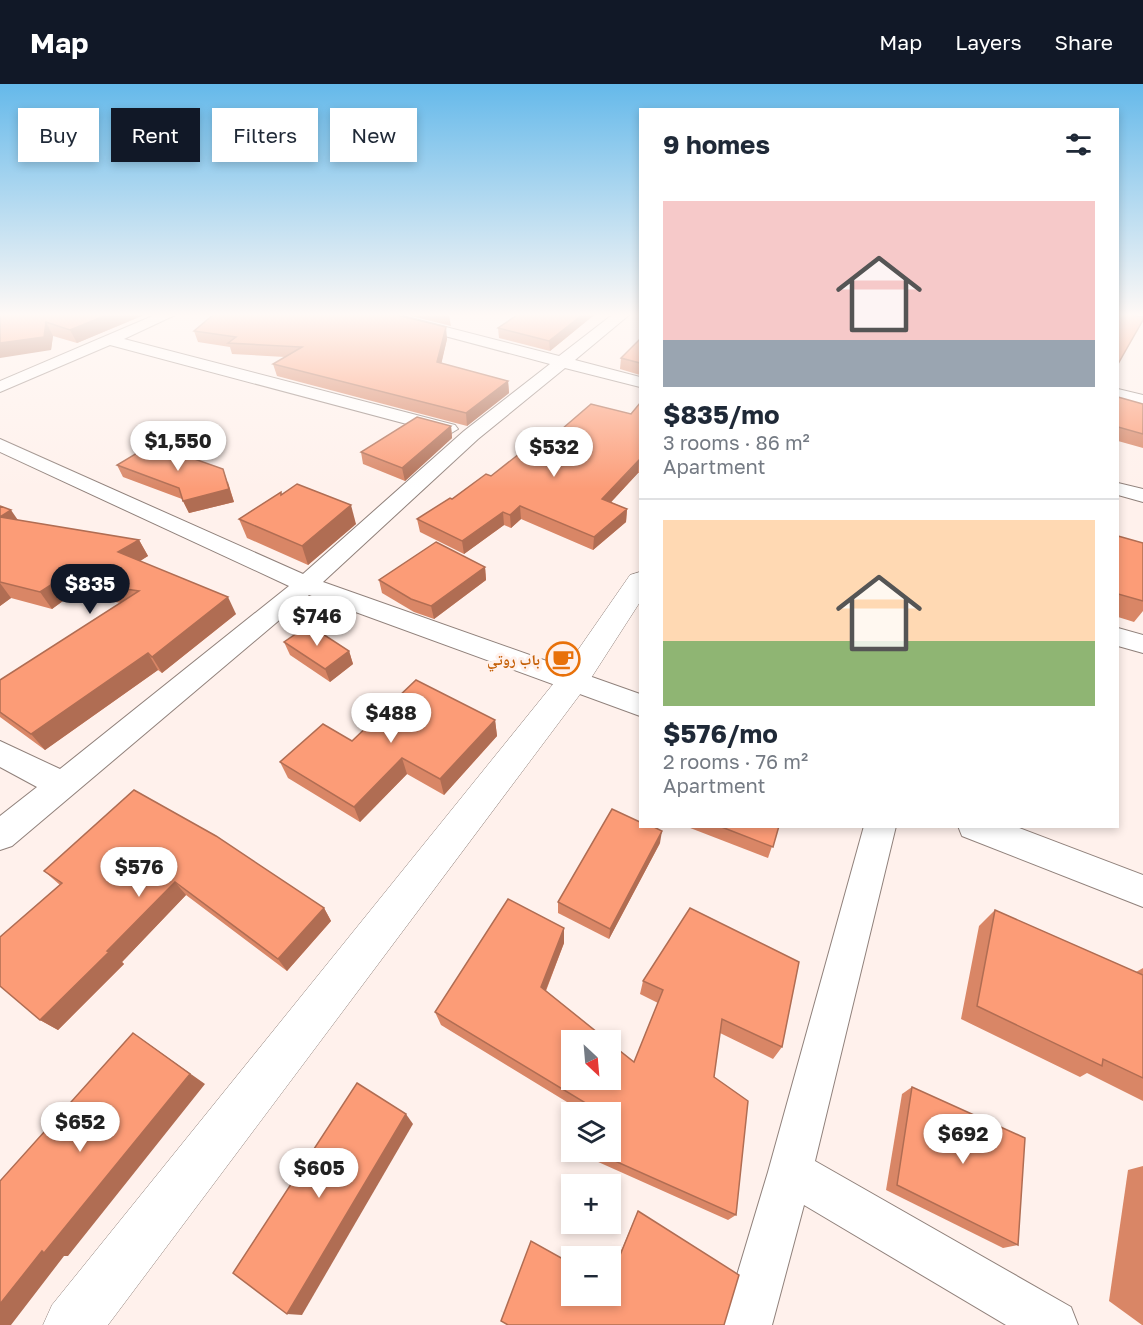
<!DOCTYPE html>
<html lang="en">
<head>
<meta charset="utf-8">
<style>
	:root { --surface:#fff; --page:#f2f2f3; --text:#1f2937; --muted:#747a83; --line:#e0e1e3; --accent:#111827 }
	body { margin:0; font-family:"Golos Text","Noto Naskh Arabic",sans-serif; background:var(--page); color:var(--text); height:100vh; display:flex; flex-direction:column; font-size:22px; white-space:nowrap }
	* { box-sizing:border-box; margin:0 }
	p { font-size:20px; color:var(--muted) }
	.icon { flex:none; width:33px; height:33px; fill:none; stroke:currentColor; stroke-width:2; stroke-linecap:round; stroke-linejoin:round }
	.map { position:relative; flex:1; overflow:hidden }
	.side { position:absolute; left:639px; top:24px; width:480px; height:720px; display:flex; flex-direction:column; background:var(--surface); border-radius:0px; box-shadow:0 3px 9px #0003 }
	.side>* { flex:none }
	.banner { position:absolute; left:18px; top:24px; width:531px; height:54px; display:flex; gap:12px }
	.needle { width:39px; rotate:154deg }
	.fabs { position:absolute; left:561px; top:946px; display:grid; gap:12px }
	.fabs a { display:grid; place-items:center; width:60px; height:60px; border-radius:0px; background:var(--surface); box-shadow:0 3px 9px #0003; font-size:30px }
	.price { position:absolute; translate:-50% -51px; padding:0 14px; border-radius:21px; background:#fff; color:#222; font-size:20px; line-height:39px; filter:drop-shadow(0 2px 3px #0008) }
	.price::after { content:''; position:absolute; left:50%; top:36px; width:18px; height:14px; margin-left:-9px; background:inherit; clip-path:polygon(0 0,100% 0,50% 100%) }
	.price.selected { background:var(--accent); color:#fff }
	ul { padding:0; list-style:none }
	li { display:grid; align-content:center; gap:12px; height:318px; padding:0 24px }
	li+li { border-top:2px solid var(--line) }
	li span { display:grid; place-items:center; height:186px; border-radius:0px; color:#555 }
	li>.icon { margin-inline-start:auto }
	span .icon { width:108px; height:108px; fill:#fffc; stroke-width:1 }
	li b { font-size:26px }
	h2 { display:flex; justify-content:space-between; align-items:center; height:72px; padding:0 24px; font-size:26px }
	.tag { padding:0 21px; border-radius:0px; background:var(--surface); box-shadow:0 3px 9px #0003; font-size:21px; line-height:54px }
	.tag.selected { background:var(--accent); color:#fff }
	header { display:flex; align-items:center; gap:36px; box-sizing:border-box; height:84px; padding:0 30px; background:var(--accent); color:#fff }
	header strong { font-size:28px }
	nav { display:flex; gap:33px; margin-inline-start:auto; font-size:21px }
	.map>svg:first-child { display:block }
</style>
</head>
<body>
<header>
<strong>Map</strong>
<nav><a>Map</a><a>Layers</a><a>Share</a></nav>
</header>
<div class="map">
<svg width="1143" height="1241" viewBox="0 0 1143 1241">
	<rect width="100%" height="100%" fill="#fff1ec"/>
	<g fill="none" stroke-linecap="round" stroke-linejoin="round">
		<defs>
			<g id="minor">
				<polygon points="155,231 175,231 124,255 455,341 458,345 448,351 110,261 0,308 0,297"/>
				<polygon points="375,231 399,231 559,272 612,231 629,231 575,276 640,293 640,303 565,284 478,355 323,498 640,610 640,632 309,511 12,762 0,766 0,732 37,703 0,683 0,657 60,685 289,502 0,368 0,355 303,490 464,347 550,280 377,234"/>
				<polygon points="1118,305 1143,311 1143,321 1118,315"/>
				<polygon points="1118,399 1143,405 1143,418 1118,411"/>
				<polygon points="1118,544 1143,551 1143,569 1118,562"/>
				<polygon points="864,742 896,742 815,1077 1071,1223 1078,1241 1006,1241 804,1121 772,1241 722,1241 768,1088"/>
				<polygon points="958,742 1014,742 1143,791 1143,823 962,752"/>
			</g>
			<polygon id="tertiary" points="640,488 640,518 584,605 108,1241 43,1241 52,1221 562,589 630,491"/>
		</defs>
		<!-- minor casing -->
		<use href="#minor" stroke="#90817b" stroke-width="2"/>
		<!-- tertiary casing -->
		<use href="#tertiary" stroke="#90817b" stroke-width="1"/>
		<!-- minor -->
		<use href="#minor" fill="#fff" fill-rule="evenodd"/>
		<!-- tertiary -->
		<use href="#tertiary" fill="#fff" fill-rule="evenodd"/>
	</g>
	<!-- wall -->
	<g fill="#d98666">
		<polygon points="0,231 144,231 77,259 53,252 51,266"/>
		<polygon points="407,231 449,231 451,242"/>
		<polygon points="594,231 550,267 499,254 498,244"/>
		<polygon points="194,247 447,255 441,279 508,297 509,309 467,342 277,292 273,280 285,273 232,270 230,263 198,258"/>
		<polygon points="640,255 640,291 620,285 621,274"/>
		<polygon points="1118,313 1143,320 1143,364 1118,357"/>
		<polygon points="640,319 640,389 638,389 611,418 627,425 626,438 593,466 521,435 511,444 504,441 464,470 420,448 417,435 491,392 555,351 631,330"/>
		<polygon points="451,342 452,354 405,397 363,380 361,368"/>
		<polygon points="117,381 228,398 234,418 189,429 182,415 123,393"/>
		<polygon points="281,410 356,440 308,481 247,454 239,435"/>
		<polygon points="0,422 18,436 139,456 148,472 139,477 236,530 162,589 158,586 45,666 0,633 0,596 121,519 71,511 52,525 11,514 0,522"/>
		<polygon points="1118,452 1143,459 1143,527 1134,538 1118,533"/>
		<polygon points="485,483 486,496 434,535 414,528 382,509 379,496"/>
		<polygon points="284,558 349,567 353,580 330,598 290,571"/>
		<polygon points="495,636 497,652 444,711 407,690 360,738 288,694 280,678 352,657"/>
		<polygon points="134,706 324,824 331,837 287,887 186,811 122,878 124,880 58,946 40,936 60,801 44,787"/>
		<polygon points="685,742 779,742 768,774"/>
		<polygon points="660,759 609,855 558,829 558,818"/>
		<polygon points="995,826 1136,888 1143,884 1143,1017 1087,989 1080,993 961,935 979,842"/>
		<polygon points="564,844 564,859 546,907 634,978 658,919 640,910 643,897 782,963 773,975 720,949 714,993 736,1131 728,1136 596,1077 597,1069 610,1068 610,1029 585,1029 441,941 435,928"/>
		<polygon points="912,1003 1018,1161 1003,1164 886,1106 902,1010"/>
		<polygon points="1143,1082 1143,1241 1142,1241 1109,1217 1128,1086"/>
		<polygon points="638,1127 610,1212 610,1193"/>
	</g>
	<!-- shaded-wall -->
	<g fill="#b06d53">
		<polygon points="107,231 144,231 77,259 70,246"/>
		<polygon points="582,231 594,231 550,267 549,257"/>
		<polygon points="46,238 53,252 51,266 0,274 0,259"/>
		<polygon points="446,243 447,255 439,290 437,278"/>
		<polygon points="508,297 509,309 467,342 466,329"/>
		<polygon points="451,342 452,354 405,397 402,384"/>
		<polygon points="639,376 638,389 602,428 602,415"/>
		<polygon points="223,385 234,418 189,429 183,417"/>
		<polygon points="351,421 356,440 308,481 302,462"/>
		<polygon points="520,422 521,435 511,444 510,431"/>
		<polygon points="627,425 626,438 593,466 594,453"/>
		<polygon points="11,426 22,442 0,434 0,433"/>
		<polygon points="503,428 504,441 464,470 462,457"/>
		<polygon points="139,456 148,472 128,485 118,468"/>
		<polygon points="485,483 486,496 434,535 431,522"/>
		<polygon points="60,495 71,511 52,525 40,508"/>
		<polygon points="0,499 11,514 0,522"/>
		<polygon points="228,513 236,530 162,589 152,573"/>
		<polygon points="349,567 353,580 330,598 325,585"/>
		<polygon points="148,569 158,586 45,666 31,650"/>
		<polygon points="495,636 497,652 444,711 440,695"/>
		<polygon points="402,674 407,690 360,738 354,723"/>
		<polygon points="662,747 660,759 609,855 610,845"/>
		<polygon points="175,798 186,811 122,878 124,880 58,946 40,936"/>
		<polygon points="324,824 331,837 287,887 278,875"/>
		<polygon points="564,844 564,859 542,916 541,903"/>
		<polygon points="133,949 205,1000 68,1172 64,1172 11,1241 0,1241 0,1220"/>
		<polygon points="406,1030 413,1040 302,1231 287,1230"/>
	</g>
	<!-- building -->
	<g fill="#fc9c77" stroke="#b06d53" stroke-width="1.5">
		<polygon points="0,231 107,231 70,246 46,238 44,253 0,259"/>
		<polygon points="213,231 397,231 446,243 437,278 508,297 466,329 273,280 302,263 228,259 236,253 194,247"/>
		<polygon points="517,231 582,231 549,257 498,244"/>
		<polygon points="1118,231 1132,231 1143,233 1143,236 1118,280"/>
		<polygon points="640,255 640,279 621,274"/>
		<polygon points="1118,313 1143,320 1143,350 1118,343"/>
		<polygon points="640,319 640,376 639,376 602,415 627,425 594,453 520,422 510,431 503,428 462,457 417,435 450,414 452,415 486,390 491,392 547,348 555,351 591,320 631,330"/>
		<polygon points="417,333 451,342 402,384 361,368"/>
		<polygon points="152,360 223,385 229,405 183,417 179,404 117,381"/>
		<polygon points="297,400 351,421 302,462 239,435 281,408 281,411"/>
		<polygon points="0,422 11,426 0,433"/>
		<polygon points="0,433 139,456 118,468 228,513 152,573 148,569 31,650 0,628 0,596 139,507 60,495 40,508 0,498"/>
		<polygon points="1118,452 1143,459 1143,517 1118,510"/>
		<polygon points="436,458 485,483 431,522 411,515 379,496"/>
		<polygon points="309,541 349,567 325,585 284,558"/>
		<polygon points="416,596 495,636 440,695 402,674 354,723 280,678 323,640 352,657"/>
		<polygon points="134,706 216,752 324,824 278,875 175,798 107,867 109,868 40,936 0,902 0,853 62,799 44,787"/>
		<polygon points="612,725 640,738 640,742 652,742 662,747 610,845 558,818"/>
		<polygon points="719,742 779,742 773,763"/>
		<polygon points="508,815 564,844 541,903 608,957 572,957 572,996 610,996 610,959 634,978 663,906 643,897 690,824 799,878 782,963 722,935 714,993 748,1017 736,1131 597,1069 597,1068 610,1068 610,1029 602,1029 435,928"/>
		<polygon points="995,826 1143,891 1143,994 1103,975 1102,982 977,922"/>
		<polygon points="133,949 190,990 44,1169 42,1167 0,1220 0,1097"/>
		<polygon points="357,999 406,1030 287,1230 233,1189"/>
		<polygon points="912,1003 1025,1054 1018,1161 897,1101"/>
		<polygon points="638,1127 739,1191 724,1241 508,1241 501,1237 531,1157 572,1180 572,1212 610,1212 610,1196"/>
	</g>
	<!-- sky -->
	<linearGradient id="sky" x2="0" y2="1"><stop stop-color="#65b9ea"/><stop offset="0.57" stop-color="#fff9f6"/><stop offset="1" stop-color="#fff9f6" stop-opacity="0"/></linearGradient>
	<rect width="1143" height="405" fill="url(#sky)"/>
	<!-- icons -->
	<defs>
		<symbol id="cafe-ring" viewBox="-11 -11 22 22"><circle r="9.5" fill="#fff1ec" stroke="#e8710a" stroke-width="1.5"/><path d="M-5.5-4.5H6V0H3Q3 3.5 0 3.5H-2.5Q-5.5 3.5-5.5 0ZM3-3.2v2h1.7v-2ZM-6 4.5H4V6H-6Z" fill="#e8710a"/></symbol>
	</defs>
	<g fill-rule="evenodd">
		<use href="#cafe-ring" x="544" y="556" width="38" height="38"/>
	</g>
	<g text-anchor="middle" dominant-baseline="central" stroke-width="6" stroke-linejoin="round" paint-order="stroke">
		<!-- food labels -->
		<g font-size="15" font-weight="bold" fill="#c56008" stroke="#fff1ec" text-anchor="end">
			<text x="540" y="575">باب روتي</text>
		</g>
	</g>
</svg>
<div class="fabs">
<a><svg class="needle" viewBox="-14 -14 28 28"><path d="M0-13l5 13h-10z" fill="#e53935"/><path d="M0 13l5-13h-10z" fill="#747a83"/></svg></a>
<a><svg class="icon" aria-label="layers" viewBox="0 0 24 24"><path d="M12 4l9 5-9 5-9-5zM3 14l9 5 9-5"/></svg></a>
<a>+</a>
<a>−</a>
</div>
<b class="price" style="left:178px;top:388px">$1,550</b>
<b class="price" style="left:554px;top:394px">$532</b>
<b class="price selected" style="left:90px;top:531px">$835</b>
<b class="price" style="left:317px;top:563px">$746</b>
<b class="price" style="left:391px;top:660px">$488</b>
<b class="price" style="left:139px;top:814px">$576</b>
<b class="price" style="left:80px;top:1069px">$652</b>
<b class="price" style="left:963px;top:1081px">$692</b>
<b class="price" style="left:319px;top:1115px">$605</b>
<div class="banner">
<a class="tag">Buy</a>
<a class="tag selected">Rent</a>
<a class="tag">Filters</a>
<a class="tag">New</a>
</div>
<section class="side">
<h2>9 homes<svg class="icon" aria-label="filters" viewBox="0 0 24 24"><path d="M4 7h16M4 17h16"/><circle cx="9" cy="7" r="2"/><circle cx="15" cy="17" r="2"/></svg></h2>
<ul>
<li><span style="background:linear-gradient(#f6c9c9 75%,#9aa5b1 0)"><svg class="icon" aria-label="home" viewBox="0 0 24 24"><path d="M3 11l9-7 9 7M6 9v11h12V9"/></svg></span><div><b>$835/mo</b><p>3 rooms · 86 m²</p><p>Apartment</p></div></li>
<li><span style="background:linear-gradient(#ffd9b3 65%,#8fb573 0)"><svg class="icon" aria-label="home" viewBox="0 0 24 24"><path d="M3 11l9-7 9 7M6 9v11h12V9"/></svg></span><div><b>$576/mo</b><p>2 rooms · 76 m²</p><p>Apartment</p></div></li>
</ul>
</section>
</div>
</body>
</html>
